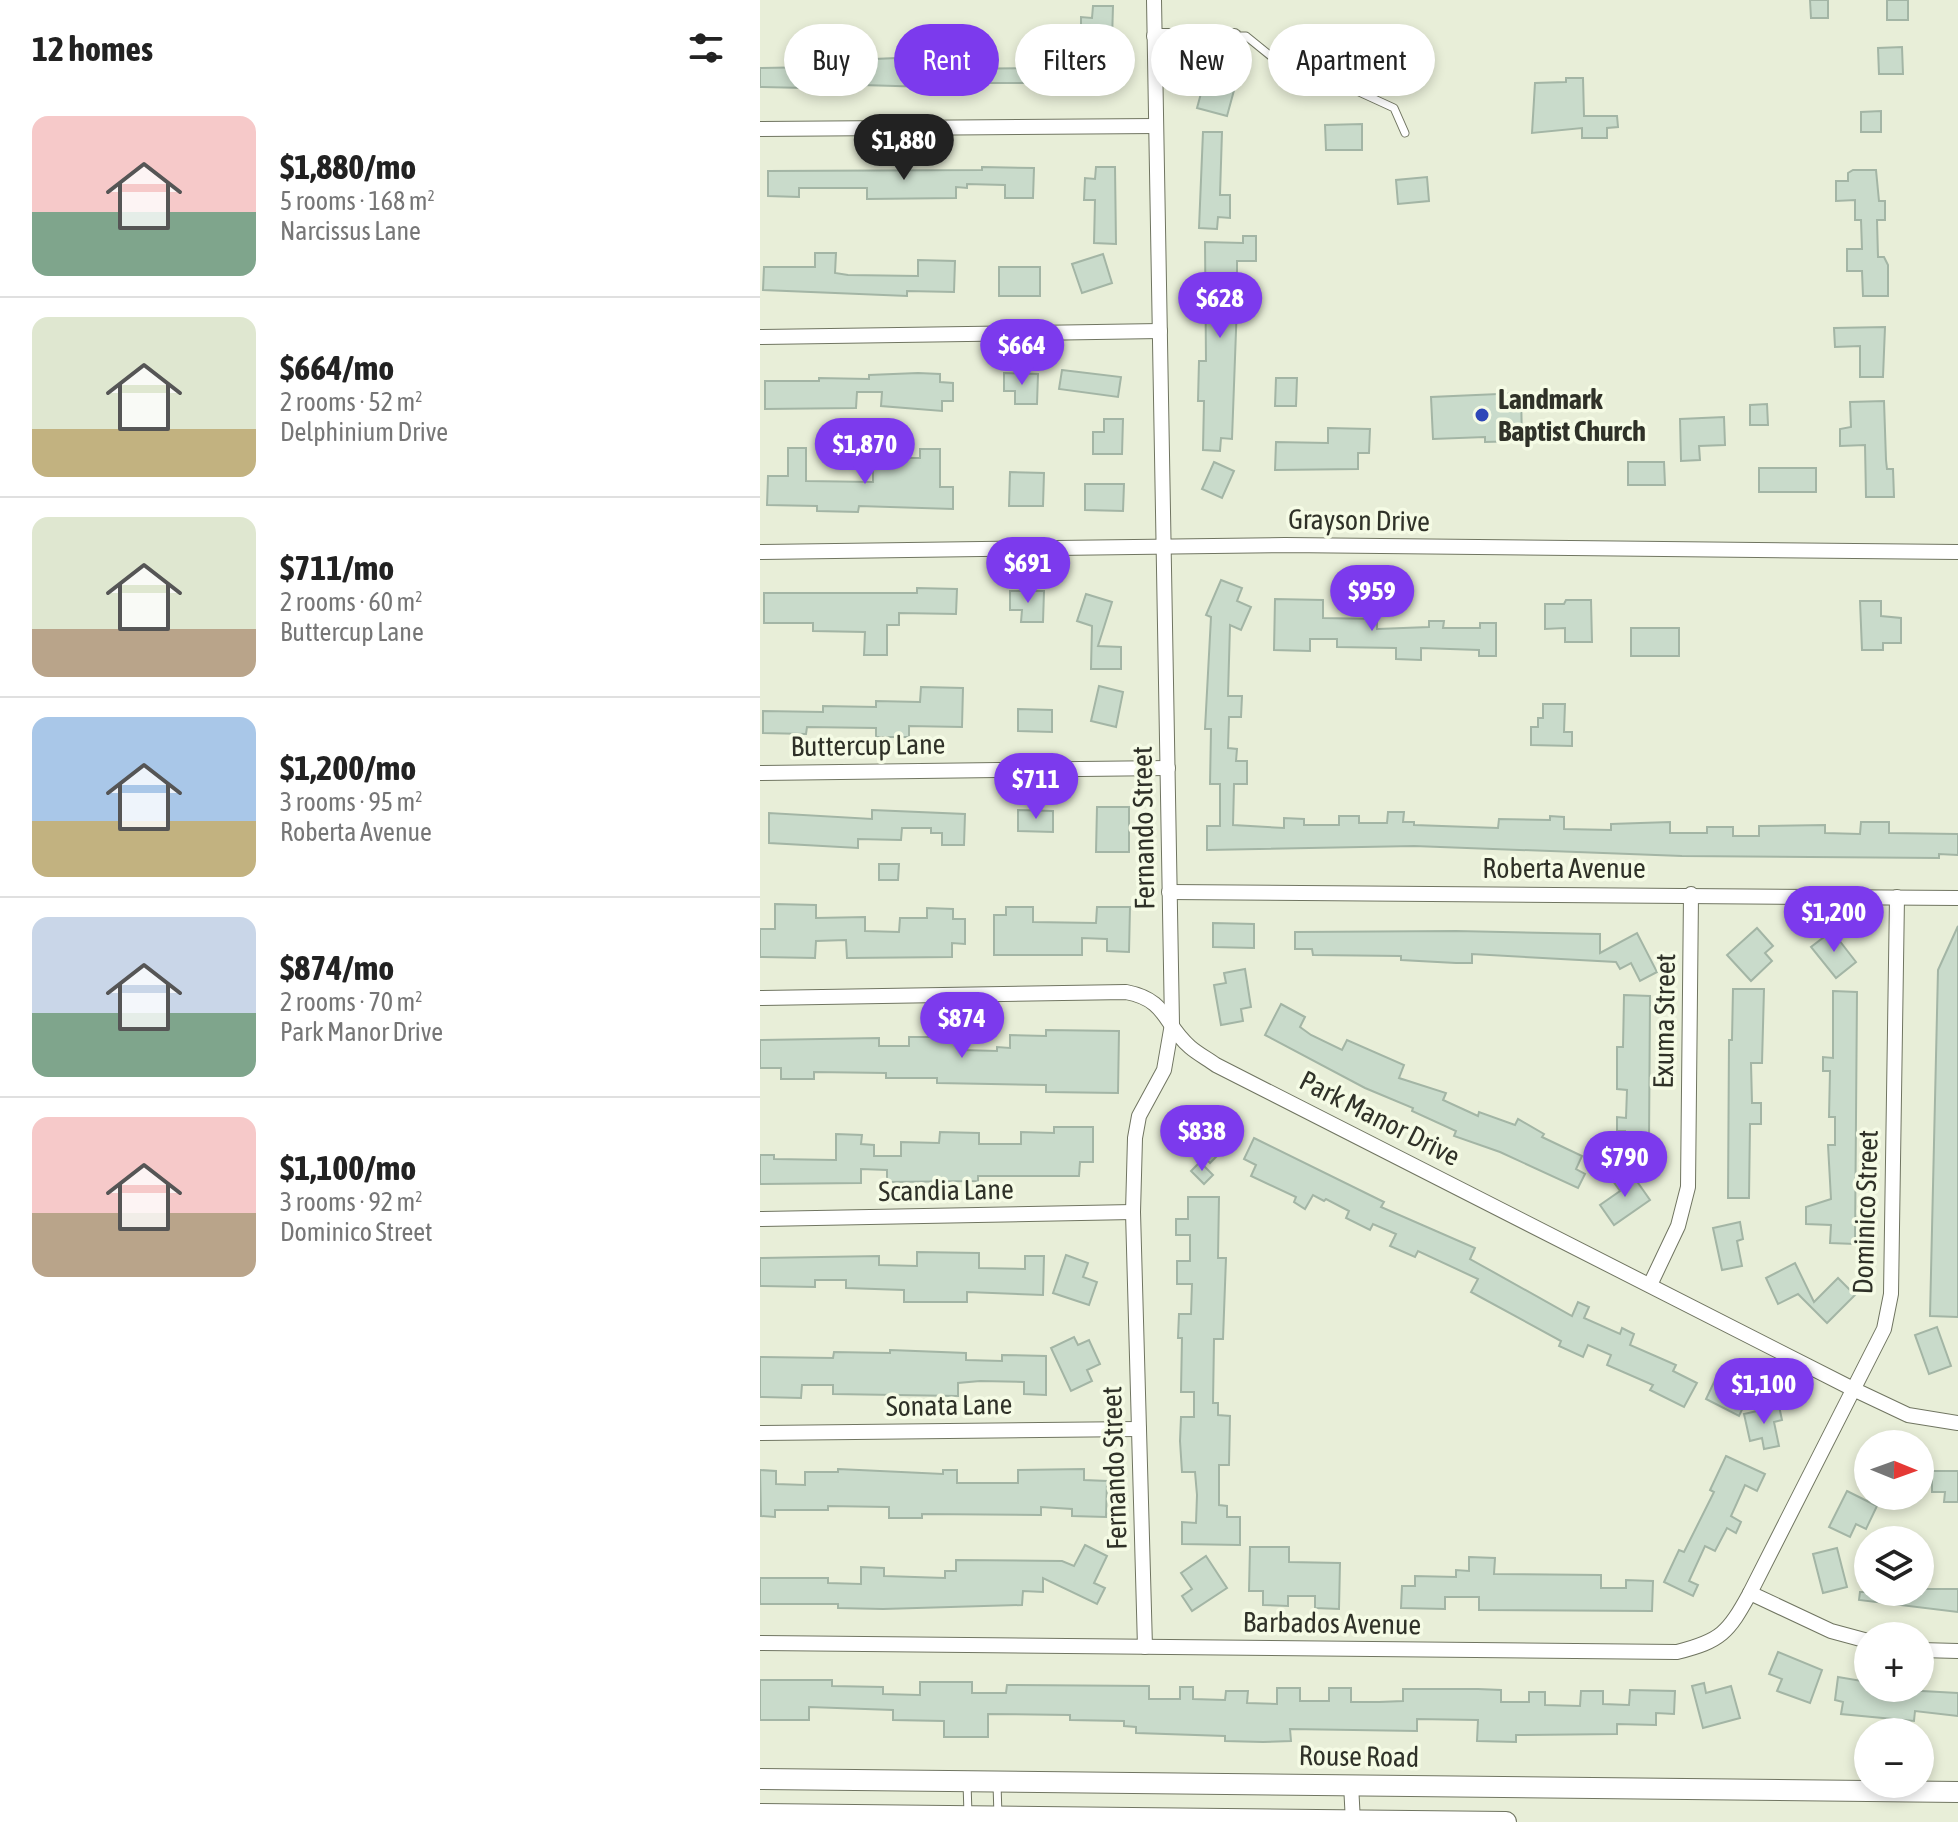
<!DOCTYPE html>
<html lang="en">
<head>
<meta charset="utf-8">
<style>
	:root { --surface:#fff; --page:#f6f6f6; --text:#222; --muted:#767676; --line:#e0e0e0; --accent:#7c3aed }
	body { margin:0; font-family:"Asap Condensed",sans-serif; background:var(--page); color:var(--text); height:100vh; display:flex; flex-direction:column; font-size:30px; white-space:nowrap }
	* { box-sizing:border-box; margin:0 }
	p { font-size:26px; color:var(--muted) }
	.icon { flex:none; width:44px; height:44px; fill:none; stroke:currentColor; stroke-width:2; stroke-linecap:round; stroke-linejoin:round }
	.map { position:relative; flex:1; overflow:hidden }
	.drawer { display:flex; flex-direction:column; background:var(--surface); width:760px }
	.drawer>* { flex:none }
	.top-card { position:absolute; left:24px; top:24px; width:760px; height:72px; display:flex; gap:16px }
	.needle { width:52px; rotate:91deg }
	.tools { position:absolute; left:1094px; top:1430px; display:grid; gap:16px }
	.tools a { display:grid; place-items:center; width:80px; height:80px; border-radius:50%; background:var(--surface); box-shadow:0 4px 12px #0003; font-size:40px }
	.price { position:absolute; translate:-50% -68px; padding:0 18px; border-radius:28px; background:var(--accent); color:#fff; font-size:26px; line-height:52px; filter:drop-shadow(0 2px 4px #0008) }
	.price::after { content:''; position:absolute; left:50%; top:48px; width:24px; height:18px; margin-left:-12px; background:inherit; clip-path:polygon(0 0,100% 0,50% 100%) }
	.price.on { background:#222; color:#fff }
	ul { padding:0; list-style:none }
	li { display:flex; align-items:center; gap:24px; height:200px; padding:0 32px }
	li+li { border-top:2px solid var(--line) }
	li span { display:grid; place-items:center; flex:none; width:224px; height:160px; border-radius:16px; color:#555 }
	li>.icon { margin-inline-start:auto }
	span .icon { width:96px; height:96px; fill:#fffc; stroke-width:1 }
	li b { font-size:34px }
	h2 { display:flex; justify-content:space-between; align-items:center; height:96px; padding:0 32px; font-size:34px }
	.chip { padding:0 28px; border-radius:36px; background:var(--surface); box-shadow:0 4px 12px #0003; font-size:28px; line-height:72px }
	.chip.on { background:var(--accent); color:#fff }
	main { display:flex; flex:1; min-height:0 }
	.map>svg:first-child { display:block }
</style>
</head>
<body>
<main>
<section class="drawer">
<h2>12 homes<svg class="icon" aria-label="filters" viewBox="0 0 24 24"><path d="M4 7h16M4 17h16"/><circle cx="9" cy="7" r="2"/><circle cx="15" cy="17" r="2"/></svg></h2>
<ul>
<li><span style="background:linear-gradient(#f6c9c9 60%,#7fa58c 0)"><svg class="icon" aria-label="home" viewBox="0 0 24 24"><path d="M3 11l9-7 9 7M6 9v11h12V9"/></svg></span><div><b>$1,880/mo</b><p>5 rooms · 168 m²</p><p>Narcissus Lane</p></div></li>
<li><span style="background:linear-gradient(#dfe7d0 70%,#c2b280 0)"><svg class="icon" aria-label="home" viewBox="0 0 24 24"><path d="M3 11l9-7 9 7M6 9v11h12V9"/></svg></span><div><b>$664/mo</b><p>2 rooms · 52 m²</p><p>Delphinium Drive</p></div></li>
<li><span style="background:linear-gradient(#dfe7d0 70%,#b9a48a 0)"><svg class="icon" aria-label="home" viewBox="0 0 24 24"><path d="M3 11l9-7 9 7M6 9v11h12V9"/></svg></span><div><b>$711/mo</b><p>2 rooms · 60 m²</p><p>Buttercup Lane</p></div></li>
<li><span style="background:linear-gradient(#a9c7e8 65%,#c2b280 0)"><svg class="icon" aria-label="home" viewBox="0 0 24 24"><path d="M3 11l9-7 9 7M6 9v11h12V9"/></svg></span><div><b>$1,200/mo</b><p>3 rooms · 95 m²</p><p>Roberta Avenue</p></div></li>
<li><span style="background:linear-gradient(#c9d6e8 60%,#7fa58c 0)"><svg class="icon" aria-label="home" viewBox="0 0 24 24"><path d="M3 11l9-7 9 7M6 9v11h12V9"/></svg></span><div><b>$874/mo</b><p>2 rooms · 70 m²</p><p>Park Manor Drive</p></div></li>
<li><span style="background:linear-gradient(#f6c9c9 60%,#b9a48a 0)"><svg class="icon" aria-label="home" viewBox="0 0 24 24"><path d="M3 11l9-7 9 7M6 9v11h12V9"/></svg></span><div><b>$1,100/mo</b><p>3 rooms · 92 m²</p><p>Dominico Street</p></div></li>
</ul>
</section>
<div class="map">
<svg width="1198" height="1822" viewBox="0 0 1198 1822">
	<rect width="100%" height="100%" fill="#e8eed8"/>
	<!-- building -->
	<g fill="#c9dbcb" stroke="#a3b5a5" stroke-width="2">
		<polygon points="1050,0 1068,0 1068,18 1051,18"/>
		<rect x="1127" y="0" width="21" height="20"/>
		<polygon points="333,6 353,6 352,40 321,39 321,17 332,18"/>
		<polygon points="1142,47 1143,74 1119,74 1118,48"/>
		<polygon points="347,50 357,74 334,84 324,59"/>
		<polygon points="160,57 184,58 184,69 269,68 269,83 203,83 203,88 102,85 102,70 114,71 114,59"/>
		<polygon points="55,59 77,59 76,72 88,73 88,89 0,87 0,68 55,67"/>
		<polygon points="446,75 476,83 467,116 437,108"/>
		<polygon points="806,78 823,78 824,116 857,116 858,127 847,128 847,138 822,138 822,128 772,133 775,83 806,82"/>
		<polygon points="1121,111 1121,132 1101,132 1101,112"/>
		<polygon points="602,124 602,150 566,150 565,125"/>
		<polygon points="443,132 462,132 460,195 470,195 470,218 458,217 457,229 439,228"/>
		<polygon points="222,167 274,168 273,198 245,198 245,185 207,184 207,188 196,187 196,198 107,199 107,188 39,188 39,197 8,196 8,171 222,170"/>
		<polygon points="336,167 355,167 356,244 334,243 335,200 324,200 325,178 335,179"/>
		<polygon points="1093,170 1116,170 1119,201 1125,201 1125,220 1117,220 1118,257 1124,257 1128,265 1128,296 1103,296 1102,271 1087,271 1087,249 1102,249 1101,220 1095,220 1095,200 1076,201 1076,181 1088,181 1088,173"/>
		<polygon points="667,177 669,201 638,204 636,180"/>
		<polygon points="483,236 496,236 496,261 477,261 477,279 465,278 465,303 477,304 472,439 461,438 460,451 443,450 444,401 438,401 439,361 446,361 445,242 483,243"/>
		<polygon points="55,253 76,253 75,273 88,275 158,276 158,260 195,261 194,292 147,291 147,296 3,290 4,267 55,267"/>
		<polygon points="343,254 352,283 322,293 312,264"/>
		<rect x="239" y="267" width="41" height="29"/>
		<polygon points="1125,327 1123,377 1100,377 1100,346 1075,347 1074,328"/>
		<polygon points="302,370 361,377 358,397 299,389"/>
		<polygon points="158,373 180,374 180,382 193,383 193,401 182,401 182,411 121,406 122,392 97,392 96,408 5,409 5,381 59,381 59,378 109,379 109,375"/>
		<polygon points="244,373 278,374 277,404 255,404 255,391 244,391"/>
		<polygon points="516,378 537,378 536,406 515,406"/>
		<polygon points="761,393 762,441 725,442 725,437 673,439 671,397"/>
		<polygon points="1124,401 1126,460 1127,469 1133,469 1134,497 1106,497 1105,445 1080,446 1080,429 1091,427 1090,402"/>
		<polygon points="1007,404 1008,425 990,425 990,405"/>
		<polygon points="964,417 965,445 939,446 940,460 921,461 920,419"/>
		<polygon points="344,419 363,419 362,454 333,454 333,432 344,432"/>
		<polygon points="568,428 610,429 609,453 598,453 598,469 515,470 516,442 568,443"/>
		<polygon points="28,448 46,448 46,481 113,482 113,458 160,458 160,449 180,449 180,487 193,487 193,509 99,506 98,512 57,511 57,506 7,505 8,476 28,476"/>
		<polygon points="454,462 474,471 462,498 442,489"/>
		<polygon points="868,462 904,462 905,485 868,485"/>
		<rect x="999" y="468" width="57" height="24"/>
		<polygon points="250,472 284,473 283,506 249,506"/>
		<polygon points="325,484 364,484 363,511 325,510"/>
		<polygon points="461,580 482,588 477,601 491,607 481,630 470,625 468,696 482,696 481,717 469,717 468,748 477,749 476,761 487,761 487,784 474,784 473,825 524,828 524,818 544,819 544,825 579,825 579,816 599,816 599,823 627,823 628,812 644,812 643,822 654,822 654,825 738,828 739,819 790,820 790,816 804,817 804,829 851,830 851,824 910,822 910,833 947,833 947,827 973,827 973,836 999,836 999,826 1065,825 1065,833 1100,834 1101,822 1129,822 1129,833 1198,834 1198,855 1179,854 1179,858 922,856 654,846 447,850 447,826 460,826 460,784 450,784 451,729 445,729 451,617 446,615"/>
		<polygon points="157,588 197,589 196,614 139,613 139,625 127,625 127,655 104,655 105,632 53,631 53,623 4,623 4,593 157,593"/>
		<polygon points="250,591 284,591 283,622 261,622 262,610 250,610"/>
		<polygon points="326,594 352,602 338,646 361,647 361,669 331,669 332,626 317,621"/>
		<polygon points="515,599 563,600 563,618 617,619 617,629 669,627 669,621 684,621 683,628 720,628 720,623 736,623 736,656 719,656 719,650 661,648 661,660 636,659 636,648 577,647 577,639 550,639 550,651 514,650"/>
		<polygon points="806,600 831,600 832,642 805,642 805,628 785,629 785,604 804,604"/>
		<polygon points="1100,601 1121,601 1121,616 1141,618 1141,643 1123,643 1123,650 1102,650"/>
		<rect x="871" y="628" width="48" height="28"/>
		<polygon points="339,686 363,692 356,727 331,721"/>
		<polygon points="161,687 203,688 202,727 149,726 149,737 116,737 116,728 47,727 46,734 3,733 3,711 63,712 63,706 116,707 116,701 160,702"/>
		<polygon points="783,704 805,704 804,732 812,732 812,746 771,745 771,727 778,727 778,718 783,718"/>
		<polygon points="258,709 292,710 292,732 258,731"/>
		<polygon points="337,807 369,807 369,852 336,852"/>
		<polygon points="112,810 205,814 204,845 182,845 182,833 171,833 171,828 142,828 141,840 98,839 98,848 9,843 9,813 112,819"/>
		<polygon points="258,810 293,811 293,832 258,831"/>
		<polygon points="119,864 139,864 138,880 119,880"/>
		<polygon points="15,904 56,905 56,918 105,917 105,931 139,932 140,918 167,918 167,908 193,909 193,919 205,919 205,944 192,943 192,957 87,958 86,940 56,941 55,958 0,957 0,929 15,929"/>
		<polygon points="246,907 273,907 273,922 336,923 337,907 370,907 369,952 347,951 347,939 322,938 322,955 234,955 234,915 246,915"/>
		<polygon points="453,923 494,924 494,948 453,947"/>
		<polygon points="1198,926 1198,1317 1170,1316 1178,970"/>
		<polygon points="997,928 1013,946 1005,953 1012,961 991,981 967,955"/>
		<polygon points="696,931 840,934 840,953 877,933 897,972 880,981 871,963 860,969 856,962 712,954 712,963 696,963 641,960 641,956 553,955 552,949 535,949 535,932"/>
		<polygon points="1072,931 1096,962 1076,978 1051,947"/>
		<polygon points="485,969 491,1007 481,1009 483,1021 461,1025 454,985 466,983 464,973"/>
		<polygon points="973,989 1004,989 1002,1063 991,1063 992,1103 1001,1103 1001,1124 990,1124 989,1198 968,1198 969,1040 972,1040"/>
		<polygon points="1073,991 1097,992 1095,1244 1070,1243 1071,1225 1046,1224 1046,1207 1071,1199 1068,1145 1075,1145 1075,1117 1069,1117 1070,1071 1063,1071 1063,1057 1073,1058"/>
		<polygon points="864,995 890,996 889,1144 865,1144 865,1131 857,1131 857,1117 866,1118 867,1090 857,1089 857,1047 863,1047"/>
		<polygon points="521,1004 545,1017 540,1027 551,1035 582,1050 587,1040 644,1065 639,1078 686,1093 683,1100 718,1116 719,1112 755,1125 758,1119 784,1134 782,1137 822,1156 816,1169 825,1174 818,1188 740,1152 694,1136 696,1131 652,1111 653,1108 605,1088 505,1035"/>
		<polygon points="286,1030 359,1031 358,1093 286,1092 286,1085 177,1083 177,1078 126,1078 126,1073 54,1072 54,1079 21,1079 21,1068 0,1068 0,1040 119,1038 119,1046 149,1046 149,1037 202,1037 202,1050 237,1051 237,1047 250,1048 250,1035 286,1036"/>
		<polygon points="453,1111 470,1129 460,1139 467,1146 450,1163 417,1129 432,1115 440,1124"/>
		<polygon points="294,1127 333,1127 333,1162 320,1162 319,1176 218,1176 218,1181 127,1182 127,1170 101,1169 101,1183 0,1184 0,1155 14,1155 14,1159 76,1160 76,1134 102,1135 101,1144 114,1145 114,1156 141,1156 141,1142 179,1143 180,1132 219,1133 219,1144 261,1144 261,1132 294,1133"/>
		<polygon points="494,1138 624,1202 621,1207 715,1248 710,1259 812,1316 818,1302 829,1307 824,1318 860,1334 862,1328 874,1334 870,1345 916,1365 913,1371 937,1383 924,1407 890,1390 893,1385 847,1365 851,1355 828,1345 823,1357 799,1346 801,1341 711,1292 718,1279 658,1251 655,1257 630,1246 636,1234 613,1224 610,1230 586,1218 589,1211 566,1199 564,1201 553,1195 545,1209 534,1202 536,1197 491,1176 496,1165 484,1159"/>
		<polygon points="440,1162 453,1175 444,1184 431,1171"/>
		<polygon points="869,1170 890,1200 854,1225 840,1205 860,1191 853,1181"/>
		<polygon points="428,1197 459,1197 458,1258 466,1258 463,1339 454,1339 453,1403 458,1403 458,1415 470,1416 469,1465 459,1465 459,1505 467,1506 467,1517 480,1517 480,1545 422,1544 422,1522 436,1523 437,1495 435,1472 422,1472 420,1441 421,1417 434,1417 434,1392 421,1392 422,1338 418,1338 419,1314 431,1314 432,1284 417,1284 417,1261 430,1261 430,1235 416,1235 416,1219 428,1219"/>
		<polygon points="980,1222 983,1239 977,1241 982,1266 962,1270 953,1228"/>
		<polygon points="157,1252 219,1253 219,1268 265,1269 265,1256 284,1256 283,1295 207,1292 207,1302 144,1302 144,1290 86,1288 86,1280 55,1280 55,1287 0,1286 0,1258 119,1256 119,1265 157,1266"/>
		<polygon points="306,1255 328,1263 323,1277 337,1282 329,1305 293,1293"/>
		<polygon points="1035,1263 1054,1302 1078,1278 1095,1295 1067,1323 1038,1294 1018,1304 1006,1278"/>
		<polygon points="1177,1327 1191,1366 1169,1374 1155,1335"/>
		<polygon points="314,1337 318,1345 329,1340 340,1364 327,1370 332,1381 311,1391 291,1348"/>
		<polygon points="130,1350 206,1353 206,1360 242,1361 242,1355 286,1356 286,1395 264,1394 264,1382 220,1381 198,1383 198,1396 73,1394 73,1385 42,1385 41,1398 0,1397 0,1357 73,1358 74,1352 130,1353"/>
		<polygon points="955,1380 988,1397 979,1416 946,1399"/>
		<polygon points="1019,1406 1022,1420 1014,1422 1019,1446 1004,1449 1002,1438 990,1441 984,1414"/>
		<polygon points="966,1456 1005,1474 997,1491 985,1485 971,1516 981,1522 976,1533 967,1528 955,1551 945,1546 929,1581 938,1585 933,1596 904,1582 919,1550 924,1552 954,1492 950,1490"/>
		<polygon points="78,1469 183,1474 183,1470 197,1470 197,1483 258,1483 258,1470 324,1469 324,1480 347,1481 346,1517 312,1516 312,1509 281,1507 281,1515 162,1514 162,1518 129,1518 129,1507 68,1506 68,1510 15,1510 15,1517 1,1516 0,1470 16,1471 16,1484 45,1485 45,1472 78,1472"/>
		<polygon points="1172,1471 1198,1471 1198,1502 1184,1502 1185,1492 1172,1492"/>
		<polygon points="1087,1491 1117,1506 1106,1529 1096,1524 1090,1537 1069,1527"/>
		<polygon points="325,1545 347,1556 334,1583 345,1588 337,1604 283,1578 283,1592 263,1591 262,1605 123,1609 78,1608 78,1604 0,1604 0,1578 68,1578 68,1583 101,1584 101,1567 124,1568 124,1576 185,1578 185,1571 196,1571 196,1560 302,1561 314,1566"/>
		<polygon points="490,1547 529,1547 529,1562 580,1563 579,1609 555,1608 555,1596 528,1596 528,1606 503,1605 503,1591 489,1591"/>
		<polygon points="1077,1548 1087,1587 1063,1593 1053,1554"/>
		<polygon points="446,1556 467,1588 432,1611 422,1596 432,1589 421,1573"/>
		<polygon points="709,1557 735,1558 734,1574 841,1575 841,1588 866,1588 866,1580 893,1581 892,1611 719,1610 719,1597 685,1597 685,1609 641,1608 642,1586 655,1586 655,1576 696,1577 696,1570 709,1571"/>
		<polygon points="1160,1589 1198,1589 1198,1612 1099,1600 1100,1592 1160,1592"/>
		<polygon points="1018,1652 1062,1670 1050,1703 1017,1691 1022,1679 1009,1674"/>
		<polygon points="1078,1677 1108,1682 1108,1688 1198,1693 1198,1716 1155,1711 1154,1721 1081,1714 1083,1702 1075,1700"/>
		<polygon points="0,1680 72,1680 72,1686 123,1687 123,1694 160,1695 160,1682 212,1682 212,1693 246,1693 247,1685 389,1686 389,1699 420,1699 420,1687 433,1687 433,1699 465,1700 466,1691 488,1691 487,1703 517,1704 517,1688 540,1688 540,1701 569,1701 569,1688 591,1688 591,1702 619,1702 643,1701 643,1689 718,1689 741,1690 741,1702 769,1702 769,1692 785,1692 785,1705 820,1706 821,1691 843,1691 843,1704 869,1705 870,1690 915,1691 914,1714 896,1713 896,1725 857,1724 857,1734 756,1735 756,1742 717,1741 718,1720 657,1719 657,1731 530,1729 531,1741 503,1742 465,1741 465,1736 376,1733 376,1727 364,1726 364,1721 310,1720 310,1715 228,1714 228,1737 184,1737 184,1721 133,1720 133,1710 49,1707 49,1720 0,1720"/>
		<polygon points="944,1683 946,1693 971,1686 980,1718 943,1728 932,1686"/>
	</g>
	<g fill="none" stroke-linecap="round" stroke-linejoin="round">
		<defs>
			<g id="lane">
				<polyline points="474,36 486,36 539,79 586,86 634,108 645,133"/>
				<polyline points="207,1783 208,1814"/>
				<polyline points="237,1784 238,1816"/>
			</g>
			<g id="street">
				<polyline points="394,36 474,36"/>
				<polyline points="0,129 396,126"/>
				<polyline points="0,337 400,331"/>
				<polyline points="0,552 525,545 1198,552"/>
				<polyline points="0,773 408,768"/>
				<polyline points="409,892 1198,898"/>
				<path d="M0 998 366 992C408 1000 403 1024 430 1047 438 1054 448 1059 456 1065L1093 1389 1148 1415 1198 1423"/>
				<polyline points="0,1219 373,1212"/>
				<polyline points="890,1285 918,1226 928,1187 931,894"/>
				<polyline points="0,1433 379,1429"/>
				<polyline points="990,1593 1071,1631 1108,1641"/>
				<path d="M0 1643 917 1652C961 1641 968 1633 990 1593L1124 1329 1131 1294 1137 897"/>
				<polyline points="385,1647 373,1212 375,1138 379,1116 404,1070 412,1024 394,0"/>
				<polyline points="1160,1650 1198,1651"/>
				<polyline points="591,1784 593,1822"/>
			</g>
			<g id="secondary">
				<polyline points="0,1779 1198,1792"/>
				<polyline points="0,1814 746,1822"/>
			</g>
		</defs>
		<!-- lane casing -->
		<use href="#lane" stroke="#707561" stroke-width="9"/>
		<!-- street casing -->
		<use href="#street" stroke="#707561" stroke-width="16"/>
		<!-- secondary casing -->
		<use href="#secondary" stroke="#707561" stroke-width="22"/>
		<!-- lane -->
		<use href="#lane" stroke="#fff" stroke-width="7"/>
		<!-- street -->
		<use href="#street" stroke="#fff" stroke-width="14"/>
		<!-- secondary -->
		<use href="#secondary" stroke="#fff" stroke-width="20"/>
	</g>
	<!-- markers -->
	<circle fill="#2e47b8" stroke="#f5fbe5" stroke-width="3" cx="722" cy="415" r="8"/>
	<g text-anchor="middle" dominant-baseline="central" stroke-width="7" stroke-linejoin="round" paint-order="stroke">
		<!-- poi labels -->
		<g font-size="28" font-weight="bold" fill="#2f3128" stroke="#f5fbe5" text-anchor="start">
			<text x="738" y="399">Landmark<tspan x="738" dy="32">Baptist Church</tspan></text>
		</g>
		<!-- street labels -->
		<g font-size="28" fill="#2f3128" stroke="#f5fbe5">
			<text transform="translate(599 520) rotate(1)">Grayson Drive</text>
			<text transform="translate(108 745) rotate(-1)">Buttercup Lane</text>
			<text transform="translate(383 828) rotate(-91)">Fernando Street</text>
			<text x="804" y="868">Roberta Avenue</text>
			<text transform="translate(904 1021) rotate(-89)">Exuma Street</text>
			<text transform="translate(620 1118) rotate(27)">Park Manor Drive</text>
			<text transform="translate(186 1190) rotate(-1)">Scandia Lane</text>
			<text transform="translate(1105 1212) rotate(-88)">Dominico Street</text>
			<text transform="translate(189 1405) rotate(-1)">Sonata Lane</text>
			<text transform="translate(354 1468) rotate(-92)">Fernando Street</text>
			<text transform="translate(572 1623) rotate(1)">Barbados Avenue</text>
			<text transform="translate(599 1756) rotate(1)">Rouse Road</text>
		</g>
	</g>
</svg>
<div class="tools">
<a><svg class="needle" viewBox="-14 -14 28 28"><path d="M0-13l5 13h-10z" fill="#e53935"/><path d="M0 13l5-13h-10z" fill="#767676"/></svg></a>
<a><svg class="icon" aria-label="layers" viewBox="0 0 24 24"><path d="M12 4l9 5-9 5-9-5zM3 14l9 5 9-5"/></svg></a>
<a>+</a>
<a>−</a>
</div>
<b class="price on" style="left:144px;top:182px">$1,880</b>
<b class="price" style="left:460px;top:340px">$628</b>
<b class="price" style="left:262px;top:387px">$664</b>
<b class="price" style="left:105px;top:486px">$1,870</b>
<b class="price" style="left:268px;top:605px">$691</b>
<b class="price" style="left:612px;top:633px">$959</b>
<b class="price" style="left:276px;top:821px">$711</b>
<b class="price" style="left:1074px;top:954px">$1,200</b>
<b class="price" style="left:202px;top:1060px">$874</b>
<b class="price" style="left:442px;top:1173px">$838</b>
<b class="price" style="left:865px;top:1199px">$790</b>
<b class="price" style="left:1004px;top:1426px">$1,100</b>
<div class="top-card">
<a class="chip">Buy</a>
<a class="chip on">Rent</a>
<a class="chip">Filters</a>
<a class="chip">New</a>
<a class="chip">Apartment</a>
</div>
</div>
</main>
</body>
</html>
